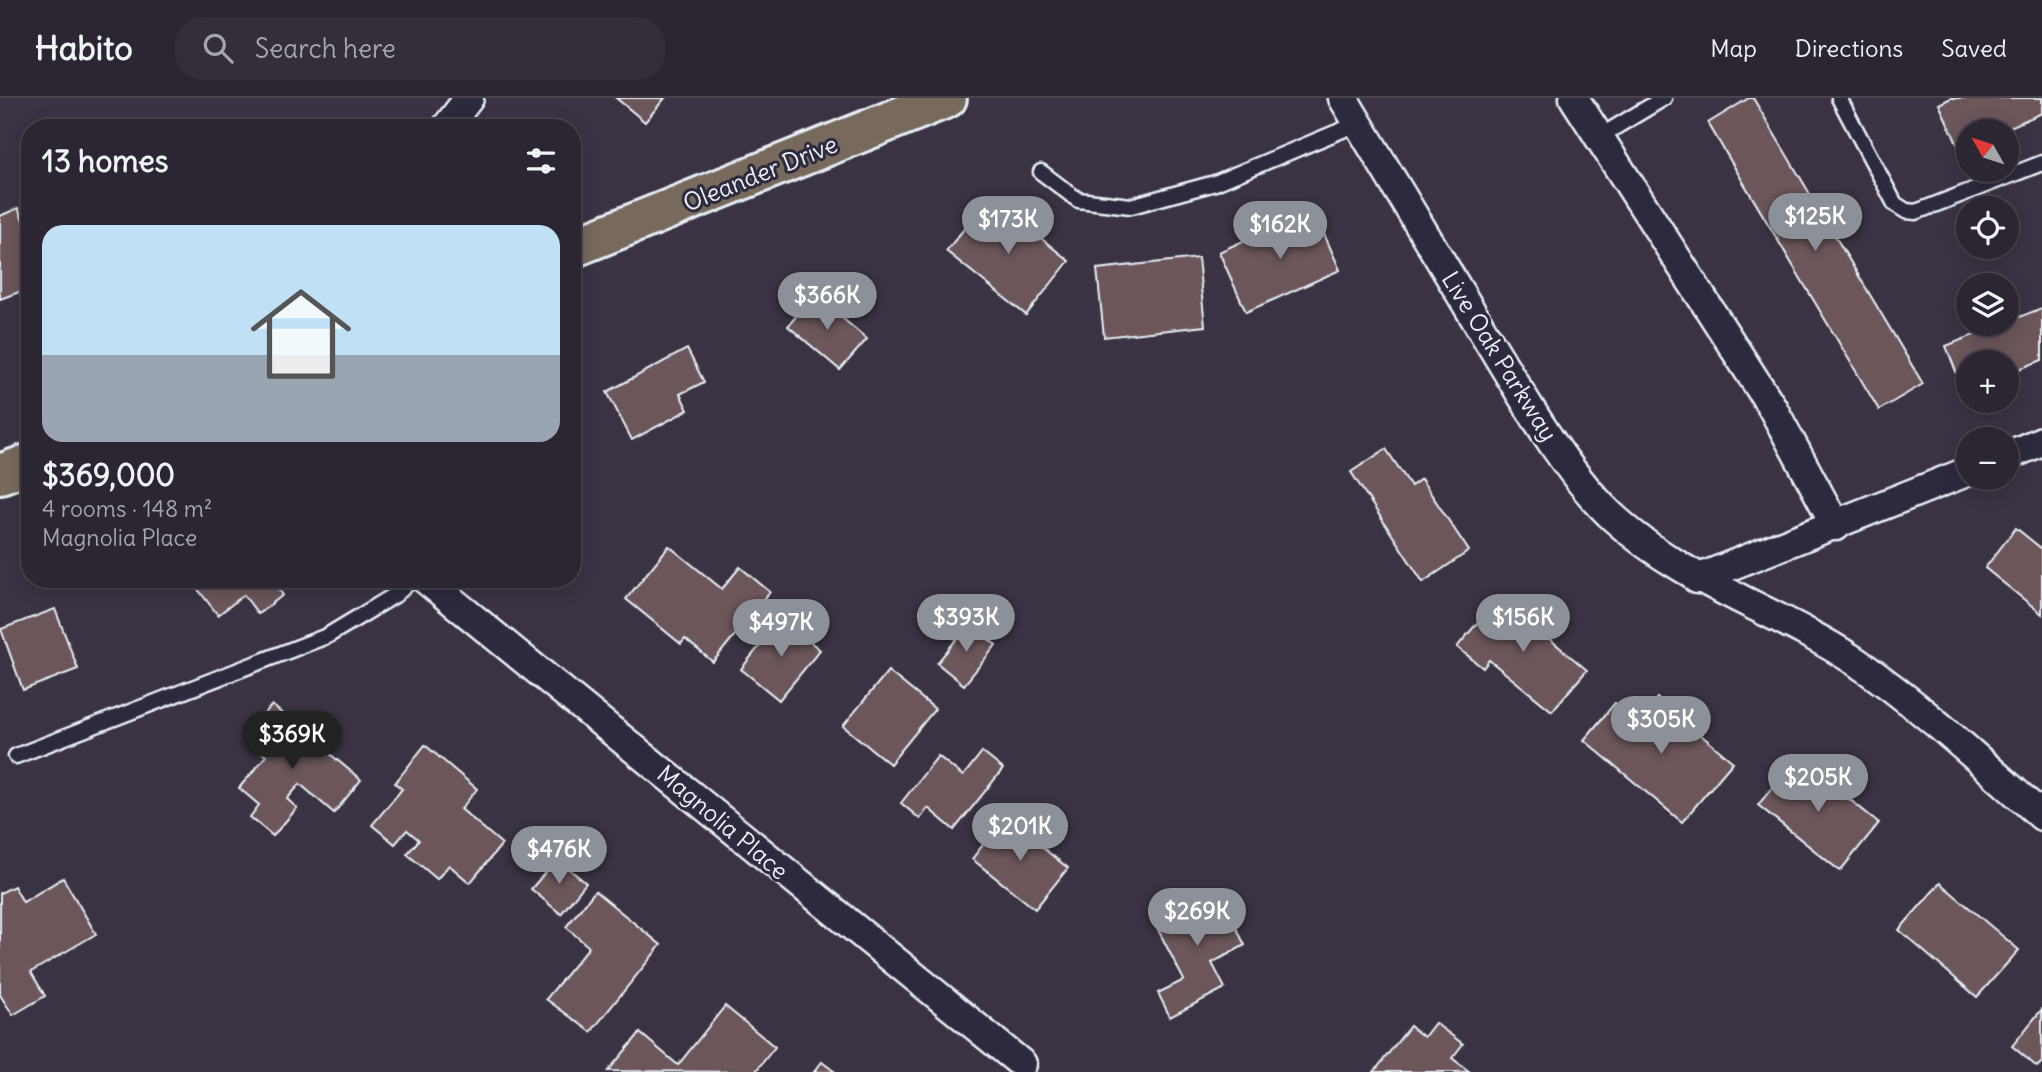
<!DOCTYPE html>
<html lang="en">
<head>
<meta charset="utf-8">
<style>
	:root { --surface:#2c2632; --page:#342e3a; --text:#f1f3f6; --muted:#a6a5ac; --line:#48434d; --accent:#8c9099 }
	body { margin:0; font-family:Delius,sans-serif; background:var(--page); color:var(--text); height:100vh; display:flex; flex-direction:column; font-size:26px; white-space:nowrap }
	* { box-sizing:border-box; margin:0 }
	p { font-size:23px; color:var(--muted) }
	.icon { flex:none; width:38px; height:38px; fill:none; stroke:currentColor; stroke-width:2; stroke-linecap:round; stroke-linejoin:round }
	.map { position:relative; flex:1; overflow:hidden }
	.details { position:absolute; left:21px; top:21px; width:560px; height:469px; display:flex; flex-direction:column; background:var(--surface); border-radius:28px; box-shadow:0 4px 18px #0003,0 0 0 2px var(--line) }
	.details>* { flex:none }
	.needle { width:46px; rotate:309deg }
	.buttons { position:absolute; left:1956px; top:21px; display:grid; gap:14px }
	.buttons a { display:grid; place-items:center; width:63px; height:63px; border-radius:50%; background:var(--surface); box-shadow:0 4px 18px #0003,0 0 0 2px var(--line); font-size:35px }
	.price { position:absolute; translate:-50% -60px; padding:0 16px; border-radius:24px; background:var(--accent); color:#fff; font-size:23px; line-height:46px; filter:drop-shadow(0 2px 4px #0008) }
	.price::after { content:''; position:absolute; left:50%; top:42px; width:21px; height:16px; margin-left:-10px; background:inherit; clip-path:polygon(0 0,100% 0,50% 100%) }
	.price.active { background:#222; color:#fff }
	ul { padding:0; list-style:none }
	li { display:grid; align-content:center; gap:14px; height:371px; padding:0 21px }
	li span { display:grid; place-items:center; height:217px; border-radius:21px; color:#555 }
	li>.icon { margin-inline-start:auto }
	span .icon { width:126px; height:126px; fill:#fffc; stroke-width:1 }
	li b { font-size:30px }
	h2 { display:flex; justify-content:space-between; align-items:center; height:84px; padding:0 21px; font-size:30px }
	header { display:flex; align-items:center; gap:42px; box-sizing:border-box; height:98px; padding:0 35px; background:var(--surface); border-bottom:2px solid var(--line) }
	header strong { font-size:33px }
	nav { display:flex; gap:38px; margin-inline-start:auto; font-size:24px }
	.search { width:490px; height:63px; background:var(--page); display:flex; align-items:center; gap:18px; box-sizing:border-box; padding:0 24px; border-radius:28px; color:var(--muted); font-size:26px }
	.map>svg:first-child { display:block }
</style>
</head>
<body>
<header>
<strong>Habito</strong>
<div class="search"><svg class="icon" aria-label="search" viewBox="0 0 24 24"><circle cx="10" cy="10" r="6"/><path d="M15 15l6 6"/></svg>Search here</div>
<nav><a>Map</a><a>Directions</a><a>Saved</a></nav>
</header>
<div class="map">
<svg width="2042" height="974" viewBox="0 0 2042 974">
	<rect width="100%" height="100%" fill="#3b3343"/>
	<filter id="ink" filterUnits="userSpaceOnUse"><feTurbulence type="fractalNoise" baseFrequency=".0143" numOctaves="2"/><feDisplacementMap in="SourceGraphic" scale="14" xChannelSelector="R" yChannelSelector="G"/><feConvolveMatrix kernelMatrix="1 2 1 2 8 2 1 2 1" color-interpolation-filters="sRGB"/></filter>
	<g filter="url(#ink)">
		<!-- building -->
		<g fill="#6c565a" stroke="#e8f1f8" stroke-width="2">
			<polygon points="616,0 665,0 645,24"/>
			<polygon points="1749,0 1753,0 1923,286 1879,312 1708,25"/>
			<polygon points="1951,0 2042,0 2042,15 2001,33 1969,33 1969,48 1960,52 1939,6"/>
			<polygon points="990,99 1069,163 1026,217 946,153"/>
			<polygon points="18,110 30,139 30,190 0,201 0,118"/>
			<polygon points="1313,111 1340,172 1246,214 1219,154"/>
			<polygon points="1198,160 1205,228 1104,239 1097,171"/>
			<polygon points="814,196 867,241 840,272 788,228"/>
			<polygon points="2042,210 2042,262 2007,276 2007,264 1969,264 1969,292 1964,294 1946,248"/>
			<polygon points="687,251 704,284 680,296 688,312 632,342 607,294"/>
			<polygon points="1386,351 1411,388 1421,381 1469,453 1423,484 1351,374"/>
			<polygon points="2016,430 2042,451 2042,516 1985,470"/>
			<polygon points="669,448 722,491 740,469 770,494 713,564 685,541 681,546 626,501"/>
			<polygon points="190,481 271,481 283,497 258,516 244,497 218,517"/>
			<polygon points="1499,499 1587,572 1552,613 1489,562 1483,570 1457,549"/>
			<polygon points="55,511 78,571 23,592 1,531"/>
			<polygon points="782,520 820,552 779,602 741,571"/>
			<polygon points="969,526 996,547 964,587 937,565"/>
			<polygon points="888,573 935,611 890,666 843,628"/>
			<polygon points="1657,600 1733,664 1682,724 1584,642 1615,605 1637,624"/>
			<polygon points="272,607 361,682 334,715 300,686 287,701 297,710 273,738 250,719 259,707 239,690 266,658 244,639"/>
			<polygon points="425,647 477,691 461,711 502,746 470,785 449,767 437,781 407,756 419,742 407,732 395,746 372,727 402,691 395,685"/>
			<polygon points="982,654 1003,671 954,732 928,710 920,721 901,705 938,658 963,678"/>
			<polygon points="1797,659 1879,725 1840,773 1758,707"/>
			<polygon points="1004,719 1068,770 1035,811 972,761"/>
			<polygon points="557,761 586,785 561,816 531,791"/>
			<polygon points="63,780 96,836 31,874 45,898 13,917 0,897 0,795 14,788 23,804"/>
			<polygon points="1940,785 2019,852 1977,899 1899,832"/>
			<polygon points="1216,790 1245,847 1212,865 1225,890 1170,919 1158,895 1184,882 1153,822"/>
			<polygon points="595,793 661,847 591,934 546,901 589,849 566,829"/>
			<polygon points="725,908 775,949 755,974 608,973 640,935 678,967"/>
			<polygon points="2042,911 2042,964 2037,969 2012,948"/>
			<polygon points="1435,925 1463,946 1452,960 1470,974 1374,974 1410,928 1424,939"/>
			<polygon points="822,964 835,974 814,974"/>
		</g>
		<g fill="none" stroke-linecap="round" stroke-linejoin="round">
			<defs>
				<g id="lane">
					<polyline points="1839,0 1895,106 1906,113 1916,114 2042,65"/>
					<polyline points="1599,39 1664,0"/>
					<polyline points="1041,74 1078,102 1131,108 1215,85 1359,25"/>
					<polyline points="16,658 327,538 395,497 413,481"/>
				</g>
				<g id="street">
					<path d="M1343 0C1392 82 1441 163 1490 245 1523 299 1568 379 1615 421 1685 485 1776 511 1855 563 1921 608 1982 665 2042 718"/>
					<polyline points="1574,0 1772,309 1836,428"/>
					<polyline points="446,30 469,0"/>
					<polyline points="2007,358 2042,343"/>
					<polyline points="425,481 1022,966"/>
					<polyline points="1697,481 1969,373"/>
				</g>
				<g id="primary">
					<polyline points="572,150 947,0"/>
					<polyline points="0,376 30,365"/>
				</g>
			</defs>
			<!-- lane casing -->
			<use href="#lane" stroke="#e8f1f8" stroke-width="19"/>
			<!-- street casing -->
			<use href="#street" stroke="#e8f1f8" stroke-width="33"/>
			<!-- primary casing -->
			<use href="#primary" stroke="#e8f1f8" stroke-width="44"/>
			<!-- lane -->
			<use href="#lane" stroke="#2f2a3d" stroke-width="14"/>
			<!-- street -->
			<use href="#street" stroke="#2f2a3d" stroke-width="28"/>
			<!-- primary -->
			<use href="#primary" stroke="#77695c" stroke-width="38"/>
		</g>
	</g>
	<g text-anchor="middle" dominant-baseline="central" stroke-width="6" stroke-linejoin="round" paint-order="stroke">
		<!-- street labels -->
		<g font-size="24" fill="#e8f1f8" stroke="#2f2a3d">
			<text transform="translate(760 75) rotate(-22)">Oleander Drive</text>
			<text transform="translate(1500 258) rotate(58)">Live Oak Parkway</text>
			<text transform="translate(723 724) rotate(40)">Magnolia Place</text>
		</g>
	</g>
</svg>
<div class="buttons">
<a><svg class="needle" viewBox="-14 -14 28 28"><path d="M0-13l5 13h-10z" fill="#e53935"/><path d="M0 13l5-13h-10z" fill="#a6a5ac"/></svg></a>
<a><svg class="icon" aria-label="locate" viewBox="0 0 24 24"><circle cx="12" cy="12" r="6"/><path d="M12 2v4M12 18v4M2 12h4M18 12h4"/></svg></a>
<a><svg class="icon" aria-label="layers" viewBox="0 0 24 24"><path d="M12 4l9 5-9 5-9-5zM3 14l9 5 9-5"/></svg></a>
<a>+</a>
<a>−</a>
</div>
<b class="price" style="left:1815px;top:155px">$125K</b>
<b class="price" style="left:1008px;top:158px">$173K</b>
<b class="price" style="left:1280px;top:163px">$162K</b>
<b class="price" style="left:827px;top:234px">$366K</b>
<b class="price" style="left:966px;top:556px">$393K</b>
<b class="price" style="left:1523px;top:556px">$156K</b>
<b class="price" style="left:781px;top:561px">$497K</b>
<b class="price" style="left:1661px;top:658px">$305K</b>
<b class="price active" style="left:292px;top:673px">$369K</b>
<b class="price" style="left:1818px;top:716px">$205K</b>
<b class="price" style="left:1020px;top:765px">$201K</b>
<b class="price" style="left:559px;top:788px">$476K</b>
<b class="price" style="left:1197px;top:850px">$269K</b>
<section class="details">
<h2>13 homes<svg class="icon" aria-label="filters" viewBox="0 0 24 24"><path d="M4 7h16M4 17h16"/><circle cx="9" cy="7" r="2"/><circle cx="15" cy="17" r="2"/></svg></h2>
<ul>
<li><span style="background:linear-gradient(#bfe0f5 60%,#9aa5b1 0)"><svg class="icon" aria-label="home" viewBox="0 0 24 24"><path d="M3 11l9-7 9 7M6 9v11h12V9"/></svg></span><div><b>$369,000</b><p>4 rooms · 148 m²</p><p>Magnolia Place</p></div></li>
</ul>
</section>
</div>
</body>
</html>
